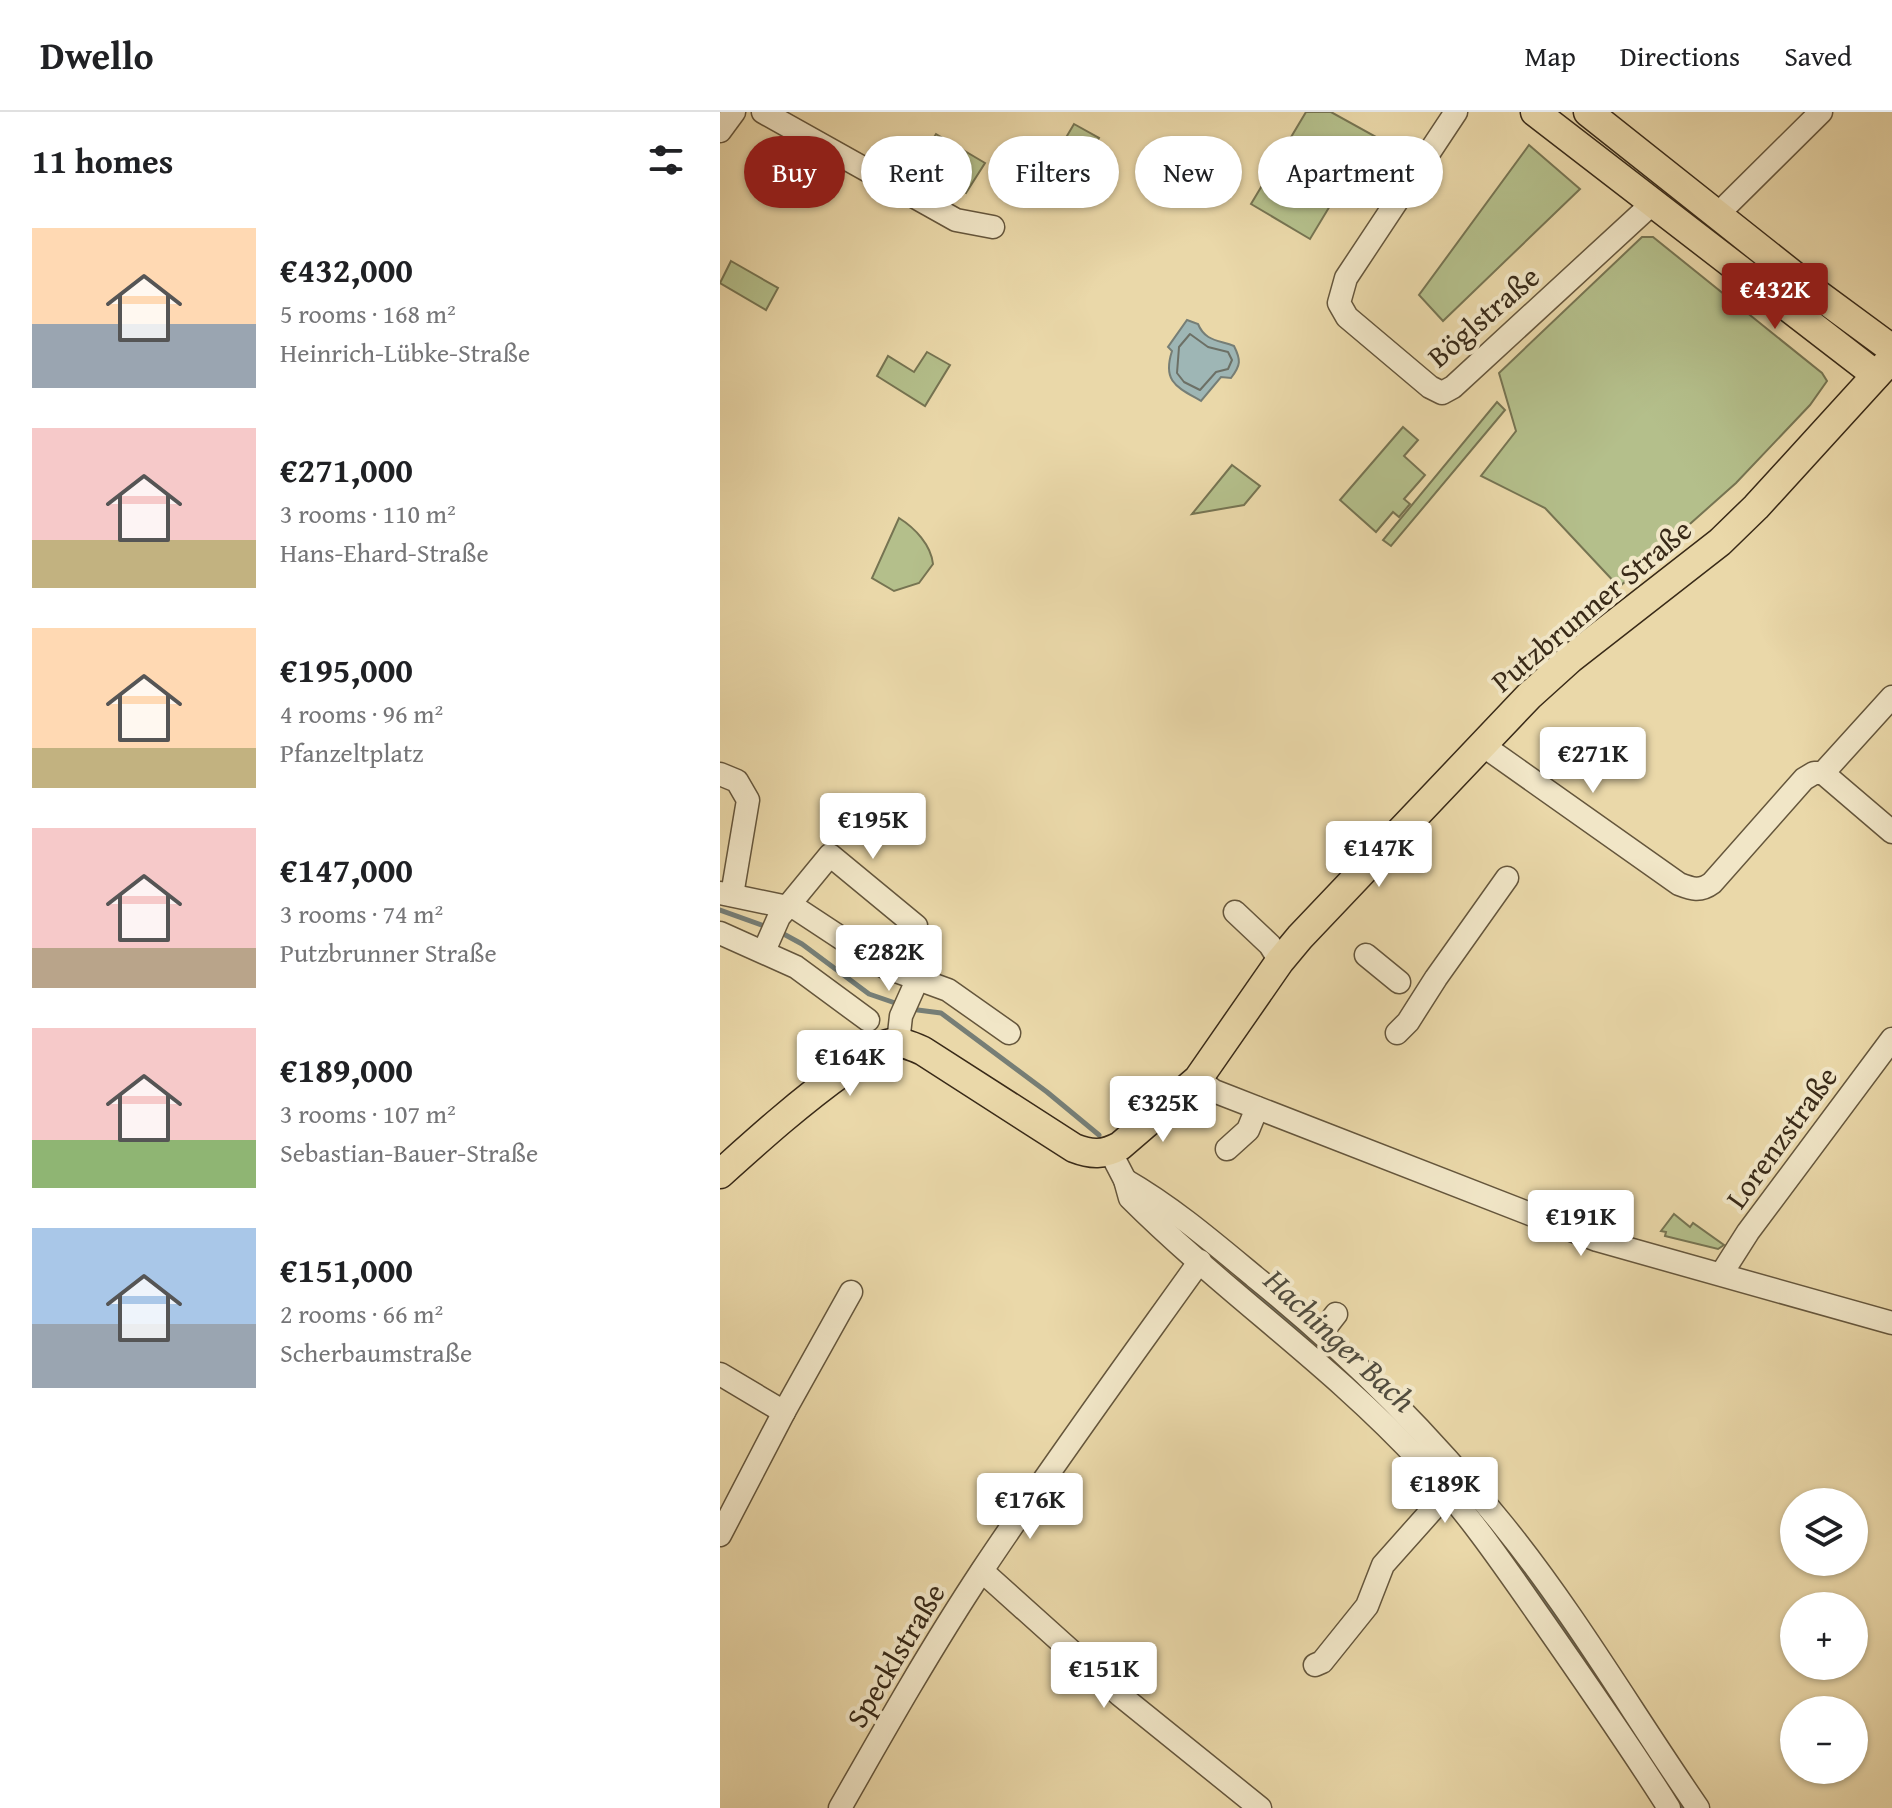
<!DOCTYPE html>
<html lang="en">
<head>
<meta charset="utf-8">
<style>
	:root { --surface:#fff; --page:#f2f2f2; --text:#202124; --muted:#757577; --line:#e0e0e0; --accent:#8f2418 }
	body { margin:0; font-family:"Gentium Book Plus",serif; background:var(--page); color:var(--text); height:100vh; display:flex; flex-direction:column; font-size:30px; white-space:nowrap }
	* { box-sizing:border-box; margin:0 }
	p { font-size:26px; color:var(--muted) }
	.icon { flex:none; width:44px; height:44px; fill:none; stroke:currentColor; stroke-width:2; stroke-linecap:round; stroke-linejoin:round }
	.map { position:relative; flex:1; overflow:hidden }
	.details { display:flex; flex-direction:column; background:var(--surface); width:720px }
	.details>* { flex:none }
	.banner { position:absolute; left:24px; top:24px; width:760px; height:72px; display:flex; gap:16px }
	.fabs { position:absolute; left:1060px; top:1376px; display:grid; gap:16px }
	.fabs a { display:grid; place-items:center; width:88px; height:88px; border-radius:50%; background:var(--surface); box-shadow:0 2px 6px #0004; font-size:40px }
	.price { position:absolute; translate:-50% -68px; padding:0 18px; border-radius:8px; background:#fff; color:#222; font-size:26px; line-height:52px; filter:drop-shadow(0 2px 4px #0008) }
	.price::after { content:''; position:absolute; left:50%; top:48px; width:24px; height:18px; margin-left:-12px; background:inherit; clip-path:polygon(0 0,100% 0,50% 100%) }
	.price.current { background:var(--accent); color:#fff }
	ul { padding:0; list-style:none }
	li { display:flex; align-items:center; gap:24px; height:200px; padding:0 32px }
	li span { display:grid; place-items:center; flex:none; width:224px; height:160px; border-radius:0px; color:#555 }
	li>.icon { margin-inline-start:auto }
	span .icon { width:96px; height:96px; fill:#fffc; stroke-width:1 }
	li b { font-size:34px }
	h2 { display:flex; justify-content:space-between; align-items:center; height:96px; padding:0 32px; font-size:34px }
	.pill { padding:0 28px; border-radius:36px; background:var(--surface); box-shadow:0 2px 6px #0004; font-size:28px; line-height:72px }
	.pill.current { background:var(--accent); color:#fff }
	header { display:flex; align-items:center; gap:48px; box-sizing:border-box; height:112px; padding:0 40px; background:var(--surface); border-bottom:2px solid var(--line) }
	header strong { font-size:38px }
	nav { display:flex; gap:44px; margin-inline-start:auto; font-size:28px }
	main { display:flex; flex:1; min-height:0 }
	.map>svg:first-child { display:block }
</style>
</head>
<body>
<header>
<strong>Dwello</strong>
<nav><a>Map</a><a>Directions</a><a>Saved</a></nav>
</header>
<main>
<section class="details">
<h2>11 homes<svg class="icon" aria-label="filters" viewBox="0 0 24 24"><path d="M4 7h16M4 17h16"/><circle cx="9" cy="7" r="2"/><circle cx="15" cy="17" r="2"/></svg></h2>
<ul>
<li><span style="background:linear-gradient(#ffd9b3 60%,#9aa5b1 0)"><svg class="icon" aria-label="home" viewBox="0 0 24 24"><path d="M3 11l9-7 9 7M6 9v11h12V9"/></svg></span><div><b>€432,000</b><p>5 rooms · 168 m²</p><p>Heinrich-Lübke-Straße</p></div></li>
<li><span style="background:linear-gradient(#f6c9c9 70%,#c2b280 0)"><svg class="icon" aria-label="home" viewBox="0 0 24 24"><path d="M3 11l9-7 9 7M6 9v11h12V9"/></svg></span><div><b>€271,000</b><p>3 rooms · 110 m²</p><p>Hans-Ehard-Straße</p></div></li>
<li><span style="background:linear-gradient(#ffd9b3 75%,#c2b280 0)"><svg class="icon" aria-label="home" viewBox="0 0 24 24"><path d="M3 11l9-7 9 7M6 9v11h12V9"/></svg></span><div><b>€195,000</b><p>4 rooms · 96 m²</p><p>Pfanzeltplatz</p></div></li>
<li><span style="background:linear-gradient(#f6c9c9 75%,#b9a48a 0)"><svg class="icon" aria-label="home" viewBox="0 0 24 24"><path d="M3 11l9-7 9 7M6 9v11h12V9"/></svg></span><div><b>€147,000</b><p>3 rooms · 74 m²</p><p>Putzbrunner Straße</p></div></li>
<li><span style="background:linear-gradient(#f6c9c9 70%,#8fb573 0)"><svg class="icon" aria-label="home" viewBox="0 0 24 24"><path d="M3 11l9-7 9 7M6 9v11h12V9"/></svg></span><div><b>€189,000</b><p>3 rooms · 107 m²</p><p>Sebastian-Bauer-Straße</p></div></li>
<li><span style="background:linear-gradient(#a9c7e8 60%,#9aa5b1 0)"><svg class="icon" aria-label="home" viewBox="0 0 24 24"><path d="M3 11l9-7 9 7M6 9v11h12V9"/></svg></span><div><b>€151,000</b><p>2 rooms · 66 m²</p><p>Scherbaumstraße</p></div></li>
</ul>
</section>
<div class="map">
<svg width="1172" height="1696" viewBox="0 0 1172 1696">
	<rect width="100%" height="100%" fill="#ead8a9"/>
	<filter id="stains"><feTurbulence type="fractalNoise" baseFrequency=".0025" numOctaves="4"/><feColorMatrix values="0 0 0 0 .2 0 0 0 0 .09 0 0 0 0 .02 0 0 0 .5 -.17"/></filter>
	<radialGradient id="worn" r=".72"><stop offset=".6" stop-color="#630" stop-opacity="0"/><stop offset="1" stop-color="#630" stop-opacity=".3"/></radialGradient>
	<!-- green -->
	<g fill="#b4bf8b" stroke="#767452" stroke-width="2">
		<polygon points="586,0 611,0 678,37 659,68 634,54 590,127 531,92"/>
		<polygon points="354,12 379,26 350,76 325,61"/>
		<polygon points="216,22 265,51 246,81 198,52"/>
		<polygon points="809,33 860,77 723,209 699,183"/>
		<polygon points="922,125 933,125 1102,261 1107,269 1090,293 1016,371 899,475 825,396 761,364 796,319 779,261"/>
		<polygon points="11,149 58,176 46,198 0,171"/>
		<polygon points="207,240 230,253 205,294 157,264 168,244 194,260"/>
		<polygon points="777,290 785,298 671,434 663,428"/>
		<polygon points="683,315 698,328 684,344 705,363 684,387 690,392 679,405 673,400 656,420 620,388"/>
		<polygon points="512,353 540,374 524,393 472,402"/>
		<path d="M179 406C195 416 211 433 213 452L199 471 174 479 152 466Z"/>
		<polygon points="954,1102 970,1115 973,1111 1004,1133 998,1137 945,1124 946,1120 941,1119"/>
	</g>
	<!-- water -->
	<path fill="#9eb6b5" stroke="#767e76" stroke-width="2" d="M467 208 478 212C485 229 498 228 514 234 521 248 521 253 511 266L501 265 481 289C457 275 442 270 452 239L448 235Z"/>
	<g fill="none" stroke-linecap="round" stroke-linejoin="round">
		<!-- shore -->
		<polygon stroke="#6c7066" stroke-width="2" points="470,222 488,235 508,240 512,248 508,257 496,260 480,278 464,270 457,261 459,235"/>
		<!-- stream -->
		<g stroke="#767e76" stroke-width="5">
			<polyline points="0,798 47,815"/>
			<polyline points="60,820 82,832 149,882 181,893"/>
			<polyline points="190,897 221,901 327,980 379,1023"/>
			<polyline points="518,1169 598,1234 644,1276"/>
			<polyline points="778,1427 858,1537 964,1696"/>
		</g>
		<defs>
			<g id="minor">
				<polyline points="43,0 236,108 273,115"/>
				<polyline points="736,0 626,166 619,191 627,205 710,275 722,281 733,275 934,90"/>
				<polyline points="0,19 14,0"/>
				<polyline points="997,103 1101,0"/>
				<path d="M761 632 959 772C972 777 980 780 992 771L1084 667 1094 661H1103L1172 585"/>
				<polyline points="1103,661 1172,720"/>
				<polyline points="0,662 17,669 28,688 12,783"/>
				<polyline points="0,781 77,797 165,855 228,878 289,921"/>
				<polyline points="515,800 550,833 560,849"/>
				<polyline points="0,821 76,855 148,908"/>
				<polyline points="44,839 59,805 110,743 196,814 191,839 198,866 181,904 178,931"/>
				<polyline points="646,843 679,870"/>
				<polyline points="677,921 688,910 716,866 787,766"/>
				<polyline points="478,967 494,979 512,986 877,1128 1172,1211"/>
				<polyline points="507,1037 528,1018 537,996"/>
				<path d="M390 1039 405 1068 410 1086C503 1179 613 1254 702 1351 746 1398 783 1452 820 1505 864 1568 908 1631 949 1696"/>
				<path d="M405 1068C452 1095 494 1131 535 1165 628 1240 708 1320 783 1413 855 1502 913 1602 978 1696"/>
				<polyline points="1002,1161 1028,1120 1172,927"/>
				<polyline points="602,1220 616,1202"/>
				<polyline points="0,1262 64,1300"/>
				<polyline points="0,1423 64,1300 131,1180"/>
				<polyline points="262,1459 400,1583 540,1696"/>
				<polyline points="595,1553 602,1550 647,1494 663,1453 712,1398"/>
				<path d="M120 1696C166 1615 212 1534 263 1457 333 1352 407 1251 480 1149"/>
			</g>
			<g id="major">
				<polyline points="815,0 1156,263"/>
				<polyline points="868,0 1096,181 1172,237"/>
				<path d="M0 1062C40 1026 80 990 125 958 137 949 151 936 167 932 179 928 192 934 203 939L354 1036C372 1043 383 1043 400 1034L478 967 560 849 580 825 809 584 850 547 1000 430 1036 395 1172 246"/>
			</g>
		</defs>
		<!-- minor casing -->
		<use href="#minor" stroke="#65563c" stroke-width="25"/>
		<!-- major casing -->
		<use href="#major" stroke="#392a18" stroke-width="31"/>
		<!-- minor -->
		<use href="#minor" stroke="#f1e6c7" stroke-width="22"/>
		<!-- major -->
		<use href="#major" stroke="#ead8a9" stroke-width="28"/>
	</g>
	<g text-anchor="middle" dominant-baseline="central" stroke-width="8" stroke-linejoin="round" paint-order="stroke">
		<!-- street labels -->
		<g font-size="30" fill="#392a18" stroke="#f1e6c7">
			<text transform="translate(763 204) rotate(-41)">Böglstraße</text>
			<text transform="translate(871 493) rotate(-40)">Putzbrunner Straße</text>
			<text transform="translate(1061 1025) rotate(-54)">Lorenzstraße</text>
			<text transform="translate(175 1543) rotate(-59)">Specklstraße</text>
		</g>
		<!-- water labels -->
		<g font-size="32" font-style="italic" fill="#524d3f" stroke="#f1e6c7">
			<text transform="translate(620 1228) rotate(43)">Hachinger Bach</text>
		</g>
	</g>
	<rect width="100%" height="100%" filter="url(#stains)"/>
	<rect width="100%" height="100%" fill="url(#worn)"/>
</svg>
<div class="fabs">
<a><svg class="icon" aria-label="layers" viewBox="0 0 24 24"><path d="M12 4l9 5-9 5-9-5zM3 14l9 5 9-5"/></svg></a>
<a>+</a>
<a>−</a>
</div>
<b class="price current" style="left:1055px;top:219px">€432K</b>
<b class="price" style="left:873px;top:683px">€271K</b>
<b class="price" style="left:153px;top:749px">€195K</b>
<b class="price" style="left:659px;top:777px">€147K</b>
<b class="price" style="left:169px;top:881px">€282K</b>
<b class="price" style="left:130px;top:986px">€164K</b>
<b class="price" style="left:443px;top:1032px">€325K</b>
<b class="price" style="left:861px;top:1146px">€191K</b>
<b class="price" style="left:725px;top:1413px">€189K</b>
<b class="price" style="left:310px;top:1429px">€176K</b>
<b class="price" style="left:384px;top:1598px">€151K</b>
<div class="banner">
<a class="pill current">Buy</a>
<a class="pill">Rent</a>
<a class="pill">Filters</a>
<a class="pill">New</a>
<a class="pill">Apartment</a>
</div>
</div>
</main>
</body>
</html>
